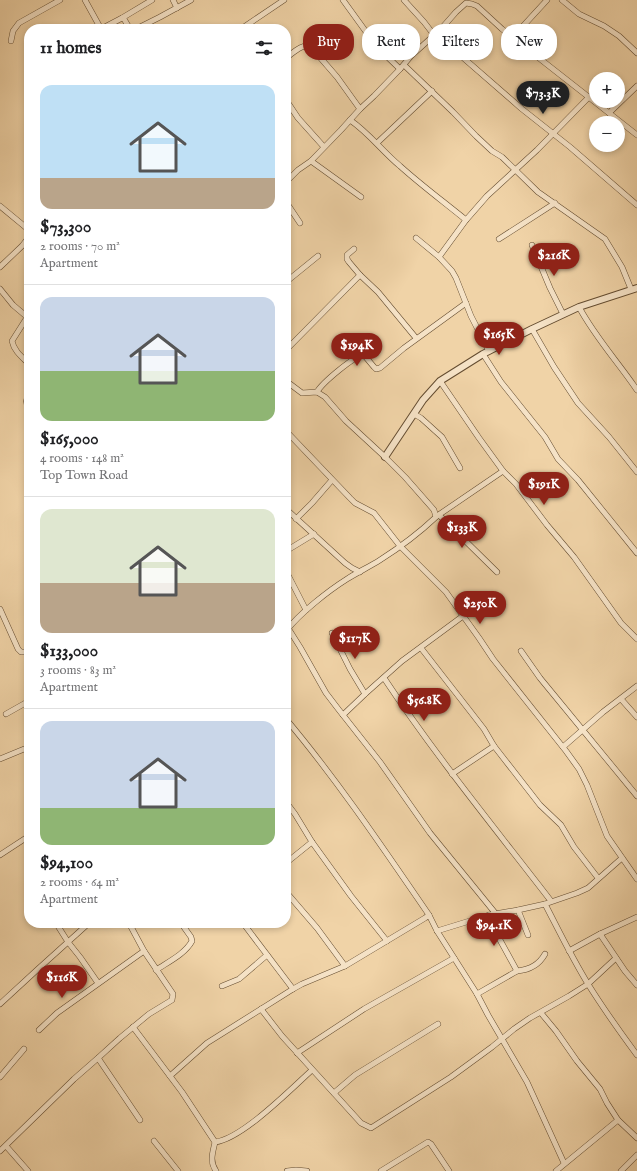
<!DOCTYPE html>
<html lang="en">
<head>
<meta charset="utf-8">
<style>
	:root { --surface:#fff; --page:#f6f6f6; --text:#202124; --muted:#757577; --line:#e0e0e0; --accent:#8f2418 }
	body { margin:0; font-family:"IM FELL English",serif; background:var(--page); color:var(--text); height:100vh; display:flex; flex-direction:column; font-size:15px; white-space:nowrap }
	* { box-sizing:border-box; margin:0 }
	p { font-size:13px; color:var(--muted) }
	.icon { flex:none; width:22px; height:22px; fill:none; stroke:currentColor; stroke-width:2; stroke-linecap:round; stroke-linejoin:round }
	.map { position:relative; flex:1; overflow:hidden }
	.panel { position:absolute; left:24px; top:24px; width:267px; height:904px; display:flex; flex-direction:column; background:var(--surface); border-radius:16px; box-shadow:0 2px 6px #0003 }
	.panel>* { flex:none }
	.guide { position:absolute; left:303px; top:24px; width:274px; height:36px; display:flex; gap:8px }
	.tools { position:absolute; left:589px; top:72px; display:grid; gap:8px }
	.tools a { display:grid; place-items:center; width:36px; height:36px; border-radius:50%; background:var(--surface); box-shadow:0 2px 6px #0003; font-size:20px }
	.price { position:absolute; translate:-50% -34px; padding:0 9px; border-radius:14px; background:var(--accent); color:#fff; font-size:13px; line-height:26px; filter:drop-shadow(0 1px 2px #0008) }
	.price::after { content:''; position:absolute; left:50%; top:24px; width:12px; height:9px; margin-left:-6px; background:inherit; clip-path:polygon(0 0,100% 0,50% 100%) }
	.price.on { background:#222; color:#fff }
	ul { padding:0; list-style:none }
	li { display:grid; align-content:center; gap:8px; height:212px; padding:0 16px }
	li+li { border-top:1px solid var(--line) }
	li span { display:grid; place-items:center; height:124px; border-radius:12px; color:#555 }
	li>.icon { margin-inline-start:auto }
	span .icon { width:72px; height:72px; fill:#fffc; stroke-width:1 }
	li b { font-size:17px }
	h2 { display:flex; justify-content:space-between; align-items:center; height:48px; padding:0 16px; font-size:17px }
	.tag { padding:0 14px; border-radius:16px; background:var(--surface); box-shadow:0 2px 6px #0003; font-size:14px; line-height:36px }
	.tag.on { background:var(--accent); color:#fff }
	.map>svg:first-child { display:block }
</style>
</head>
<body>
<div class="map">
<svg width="637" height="1171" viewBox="0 0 637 1171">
	<rect width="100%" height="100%" fill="#f0d3a7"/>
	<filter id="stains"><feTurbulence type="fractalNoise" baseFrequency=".005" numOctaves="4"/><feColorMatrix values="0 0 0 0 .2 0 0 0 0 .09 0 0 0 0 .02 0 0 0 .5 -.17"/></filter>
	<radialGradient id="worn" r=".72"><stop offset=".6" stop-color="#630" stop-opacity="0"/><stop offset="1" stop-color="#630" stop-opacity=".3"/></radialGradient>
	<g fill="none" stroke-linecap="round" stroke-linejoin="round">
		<defs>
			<g id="minor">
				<polyline points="85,0 101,29 122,18 124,19 130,29"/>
				<polyline points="173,0 177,8"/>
				<polyline points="343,0 377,47 400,69"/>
				<polyline points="404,0 424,22 434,35"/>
				<polyline points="562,0 579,14 604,26 619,36 637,53"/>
				<polyline points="122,18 152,0"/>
				<polyline points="136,29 160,17 191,0"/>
				<polyline points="241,29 284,0"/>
				<polyline points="441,29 446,41 452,48 522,109 570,147 637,205"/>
				<polyline points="513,37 547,0"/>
				<polyline points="11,41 13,31 19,23 60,0"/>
				<path d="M286 58C293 53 302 43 311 47L337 77 360 109"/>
				<polyline points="404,65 453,112 476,136 492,151 502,157 538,192 605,239 622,267 631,289"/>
				<polyline points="286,100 298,118 324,147"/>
				<polyline points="609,113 637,86"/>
				<path d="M350 120C369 133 382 151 400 166 421 185 444 202 466 220"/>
				<polyline points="377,143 432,91"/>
				<polyline points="311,161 361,197"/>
				<polyline points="286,182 298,170 311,161 341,130 360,109 374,96 400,69 411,56 441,29 456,12 466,3 472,4 477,6 502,29 637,135"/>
				<polyline points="286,202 300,223"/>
				<polyline points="0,206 29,230"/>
				<polyline points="416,238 439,257 452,271 456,278 471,316 489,351"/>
				<polyline points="499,239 555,203"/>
				<polyline points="532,245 550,288 563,314"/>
				<polyline points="354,249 347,255 347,259 349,262 360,275 378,292 416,338"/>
				<polyline points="439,257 466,220 487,196 537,150 589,97"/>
				<polyline points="0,267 22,246 29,237"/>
				<polyline points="286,282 318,256"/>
				<path d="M0 289 13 305 26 316V319L12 341C14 351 22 357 29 364"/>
				<path d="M579 307C595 337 618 362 637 390"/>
				<polyline points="532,329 554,367 578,403 609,437 637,472"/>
				<polyline points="286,350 360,275"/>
				<polyline points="483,354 501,382 545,437 558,459 578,480 637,553"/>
				<path d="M286 381 302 393 317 392 325 397 346 421 385 457 405 477 434 510 436 517C419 533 399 548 380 560 369 567 358 572 347 579 328 591 300 613 286 631"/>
				<polyline points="440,381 479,438 503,471 516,484 547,525 574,557 621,623 637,639"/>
				<path d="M317 392C322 383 355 355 364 355L374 367 376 369 380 368 404 348 466 303"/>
				<path d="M29 394C25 399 26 404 29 409"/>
				<polyline points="414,414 421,418 442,437 460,468"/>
				<polyline points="286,431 350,498 355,503 374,513 400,546 446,592 479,638 493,659 566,751 579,769 587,785 607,836 637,879"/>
				<polyline points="286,509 345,563 352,568 360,572"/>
				<polyline points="439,515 497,572"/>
				<polyline points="437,516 503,471"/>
				<polyline points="296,519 312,503 332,480"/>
				<polyline points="286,551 314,534"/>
				<polyline points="286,571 306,610"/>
				<polyline points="0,609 18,649 21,652 25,652 29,650"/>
				<polyline points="288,628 300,647 326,693 339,710 380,762 430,833 496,914"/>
				<polyline points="332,633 350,669 365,694"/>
				<polyline points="421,648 484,729 494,746 540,805 561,825 574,847 598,878"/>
				<polyline points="521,651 540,678 637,796"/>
				<path d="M384 678C435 755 494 827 551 901"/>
				<polyline points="621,699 637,717"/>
				<polyline points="6,714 29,701"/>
				<polyline points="343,715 365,694 402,661 463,616"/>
				<path d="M286 719C338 781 383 848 429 915"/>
				<polyline points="563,747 603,712 637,686"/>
				<polyline points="0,759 29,747"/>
				<polyline points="452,774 494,746"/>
				<polyline points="286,802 295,814 312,842 351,896 387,941"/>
				<polyline points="0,855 29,836"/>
				<polyline points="286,863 312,842"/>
				<polyline points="286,892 317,928 345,966"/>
				<path d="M545 904C559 931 572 958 588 984 603 1008 620 1032 637 1055"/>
				<polyline points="518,910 528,935"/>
				<polyline points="489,915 494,929 517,971"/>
				<polyline points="56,923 68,942 80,957 98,983"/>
				<polyline points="243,923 293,989"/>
				<polyline points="437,931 489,915 518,910 545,904 577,893 588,888 622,858"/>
				<polyline points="600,934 625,971 637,985"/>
				<polyline points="569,951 600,934 637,917"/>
				<path d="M156 970C168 962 185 954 192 941L191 937 181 923"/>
				<polyline points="222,986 239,979 267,955"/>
				<path d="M477 994 517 971C528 970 539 965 545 954"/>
				<polyline points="0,1004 38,969 89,923"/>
				<polyline points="261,1009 282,1036 351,1112 361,1123 371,1128 451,1077 492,1047 514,1029 530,1018 569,996 588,984 616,958"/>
				<polyline points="541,1013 556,1031 577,1061 600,1089 607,1103 618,1120 637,1138"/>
				<path d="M133 1027 182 1092 215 1142C213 1152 209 1161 216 1171"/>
				<polyline points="39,1030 57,1013 144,951"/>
				<polyline points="297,1053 364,1009 454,958"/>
				<polyline points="98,1058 140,1120"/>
				<polyline points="170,1076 207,1043 293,989 302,984 345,966 425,918 429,915 437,931 477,994 488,1015 527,1082 564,1163"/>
				<polyline points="0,1077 24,1049"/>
				<polyline points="334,1093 355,1075 438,1024"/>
				<polyline points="154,1141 178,1171"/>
				<path d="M215 1142C242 1139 291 1089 312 1070"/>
				<polyline points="6,1146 28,1171"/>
				<polyline points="0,1151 74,1079 98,1058 120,1038 149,1014 172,1000 173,994 144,951 129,923"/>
				<polyline points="287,1171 296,1170 307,1171"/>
				<polyline points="381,1171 428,1142 431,1144 449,1171"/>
				<polyline points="556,1171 618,1120"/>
				<polyline points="621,1171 637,1155"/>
			</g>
			<polyline id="tertiary" points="385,457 423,400 440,381 483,354 532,329 579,307 637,288"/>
		</defs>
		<!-- minor casing -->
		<use href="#minor" stroke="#644c30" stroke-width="6"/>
		<!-- tertiary casing -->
		<use href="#tertiary" stroke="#644c30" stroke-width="8"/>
		<!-- minor -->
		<use href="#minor" stroke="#f5e2c6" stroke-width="5"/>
		<!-- tertiary -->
		<use href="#tertiary" stroke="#f5e2c6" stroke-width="6"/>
	</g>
	<rect width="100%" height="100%" filter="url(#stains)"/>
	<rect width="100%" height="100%" fill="url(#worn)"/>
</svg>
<div class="tools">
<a>+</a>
<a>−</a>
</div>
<b class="price on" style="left:543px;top:115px">$73.3K</b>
<b class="price" style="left:554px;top:277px">$216K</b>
<b class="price" style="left:499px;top:356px">$165K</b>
<b class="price" style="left:357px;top:367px">$194K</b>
<b class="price" style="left:544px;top:506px">$191K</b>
<b class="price" style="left:462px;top:549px">$133K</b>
<b class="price" style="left:480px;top:625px">$250K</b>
<b class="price" style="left:355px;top:660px">$117K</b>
<b class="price" style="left:424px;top:722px">$56.8K</b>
<b class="price" style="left:494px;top:947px">$94.1K</b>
<b class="price" style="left:62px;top:999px">$116K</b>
<div class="guide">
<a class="tag on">Buy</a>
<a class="tag">Rent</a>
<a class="tag">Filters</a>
<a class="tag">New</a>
</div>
<section class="panel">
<h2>11 homes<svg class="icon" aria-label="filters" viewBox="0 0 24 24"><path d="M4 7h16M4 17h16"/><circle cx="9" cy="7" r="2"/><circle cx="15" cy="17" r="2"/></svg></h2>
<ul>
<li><span style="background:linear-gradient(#bfe0f5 75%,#b9a48a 0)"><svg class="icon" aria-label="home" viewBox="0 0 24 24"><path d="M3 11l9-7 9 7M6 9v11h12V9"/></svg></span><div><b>$73,300</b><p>2 rooms · 70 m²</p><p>Apartment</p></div></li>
<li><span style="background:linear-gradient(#c9d6e8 60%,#8fb573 0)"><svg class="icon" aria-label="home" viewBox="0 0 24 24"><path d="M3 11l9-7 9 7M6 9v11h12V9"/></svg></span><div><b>$165,000</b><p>4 rooms · 148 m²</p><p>Top Town Road</p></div></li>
<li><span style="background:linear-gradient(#dfe7d0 60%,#b9a48a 0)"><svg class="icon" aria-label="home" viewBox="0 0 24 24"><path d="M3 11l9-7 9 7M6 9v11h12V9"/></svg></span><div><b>$133,000</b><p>3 rooms · 83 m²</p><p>Apartment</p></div></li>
<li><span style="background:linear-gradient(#c9d6e8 70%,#8fb573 0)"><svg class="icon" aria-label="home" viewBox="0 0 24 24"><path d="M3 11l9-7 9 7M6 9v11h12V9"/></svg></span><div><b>$94,100</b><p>2 rooms · 64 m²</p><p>Apartment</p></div></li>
</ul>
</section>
</div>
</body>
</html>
